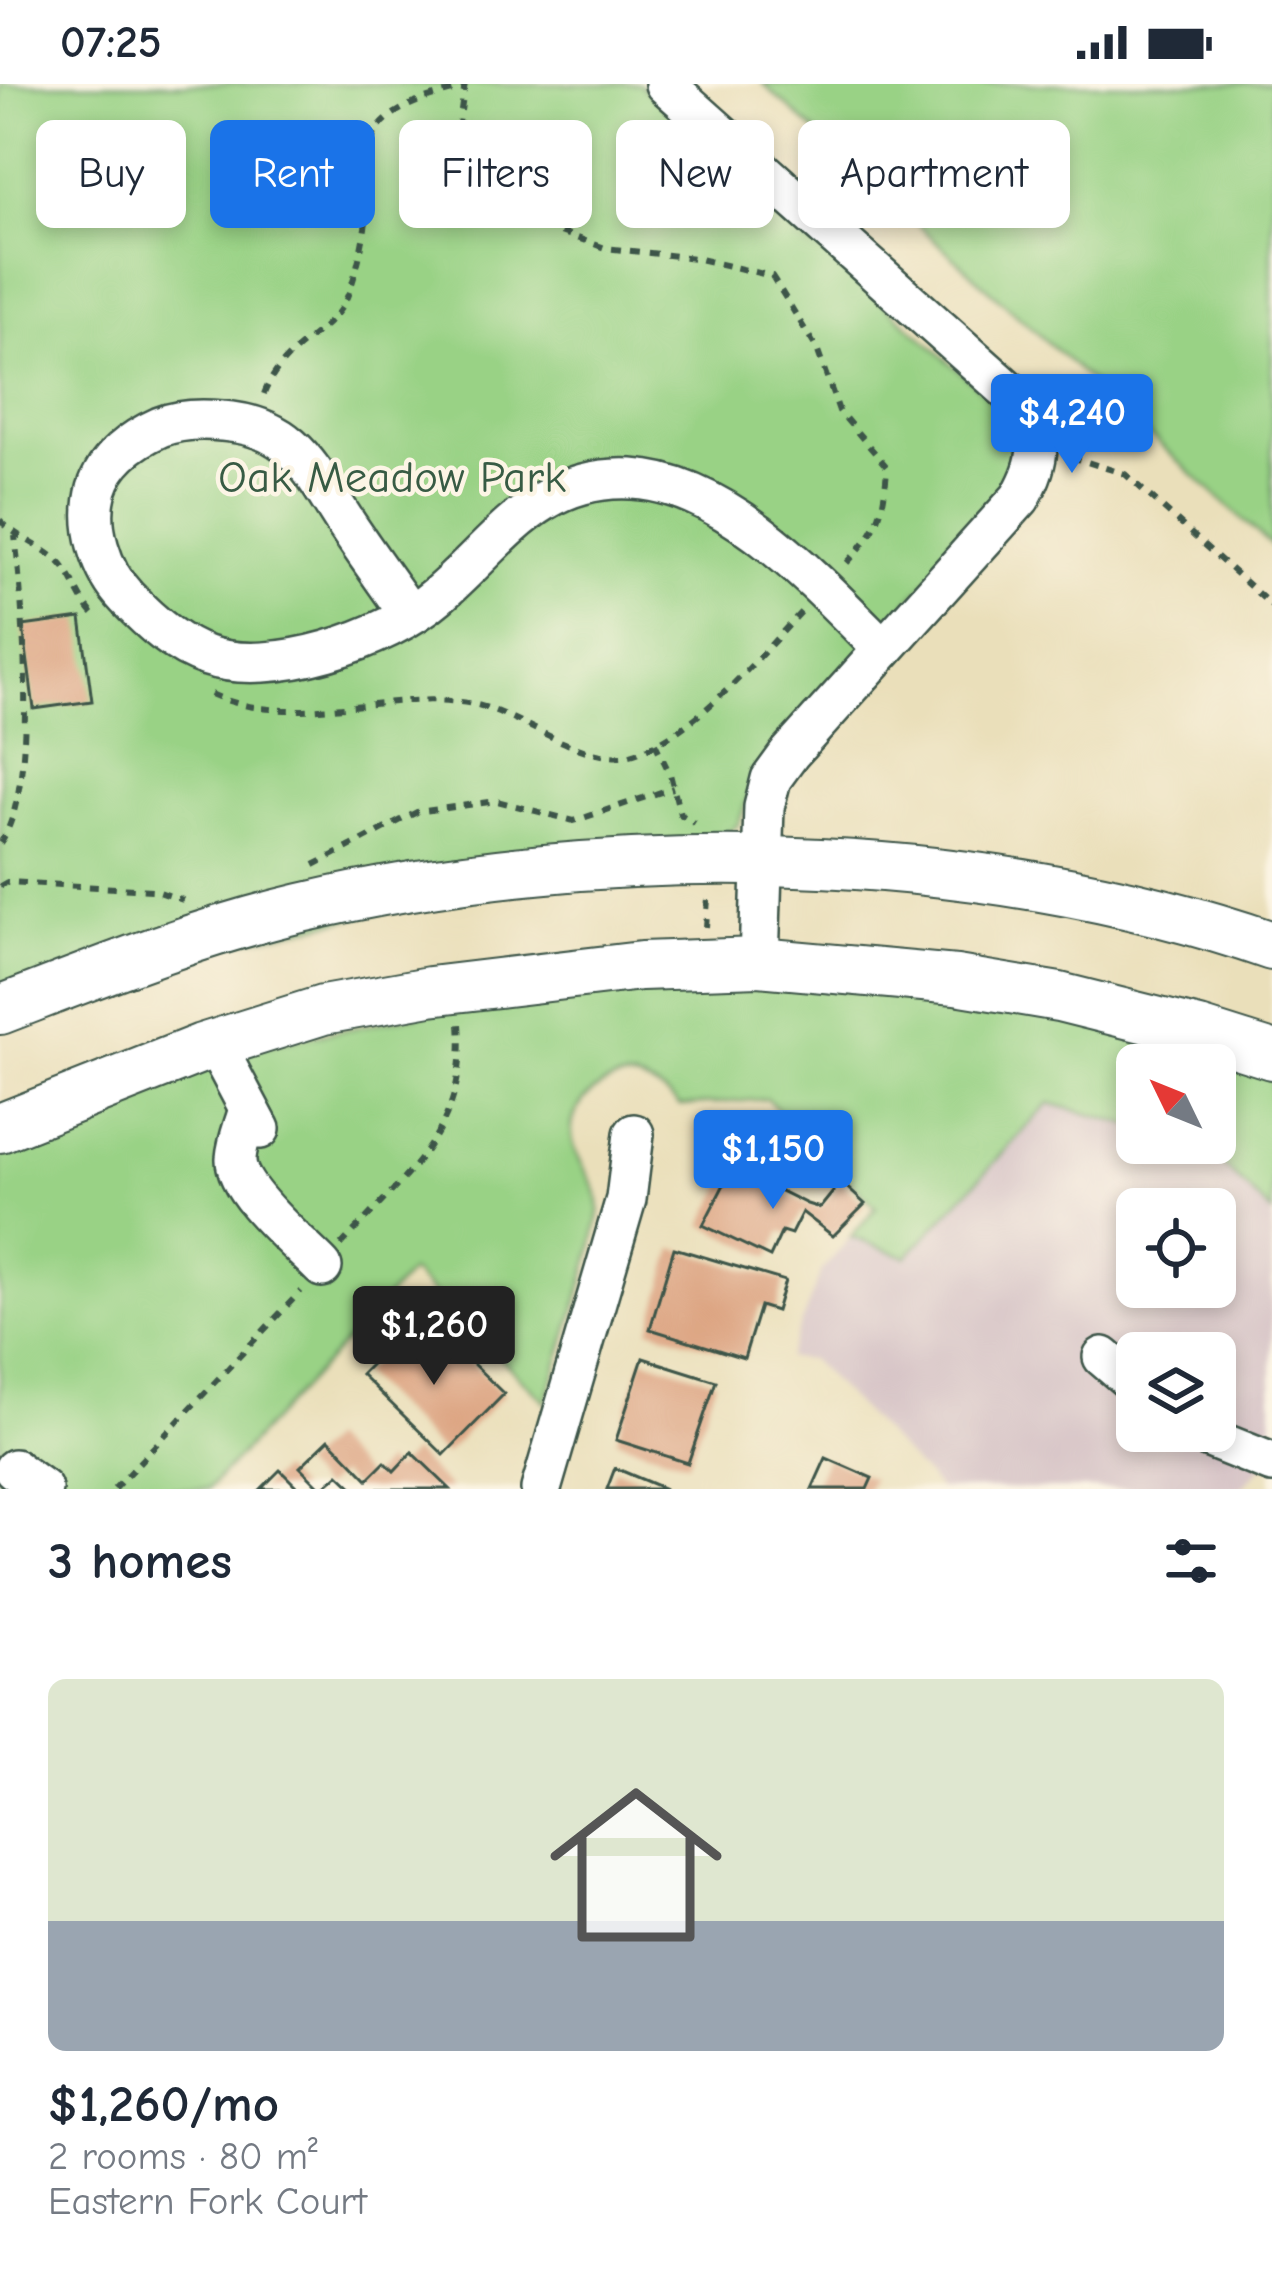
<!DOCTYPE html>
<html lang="en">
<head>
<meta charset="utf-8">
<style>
	:root { --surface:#fff; --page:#f6f6f7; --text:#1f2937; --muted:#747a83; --accent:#1a73e8 }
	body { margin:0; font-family:"Comic Neue",sans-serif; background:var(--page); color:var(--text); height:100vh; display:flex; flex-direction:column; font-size:45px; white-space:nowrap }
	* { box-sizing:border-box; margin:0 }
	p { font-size:39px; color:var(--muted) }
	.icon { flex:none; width:66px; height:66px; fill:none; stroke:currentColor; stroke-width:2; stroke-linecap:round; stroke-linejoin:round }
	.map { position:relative; height:1405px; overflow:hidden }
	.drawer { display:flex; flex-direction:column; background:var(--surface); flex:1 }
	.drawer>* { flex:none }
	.banner { position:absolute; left:36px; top:36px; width:1200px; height:108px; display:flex; gap:24px }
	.needle { width:78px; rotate:313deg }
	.fabs { position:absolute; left:1116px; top:960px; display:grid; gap:24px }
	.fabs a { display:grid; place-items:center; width:120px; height:120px; border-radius:18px; background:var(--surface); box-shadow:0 6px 18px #0003; font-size:60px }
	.price { position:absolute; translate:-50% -102px; padding:0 27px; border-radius:12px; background:var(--accent); color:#fff; font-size:39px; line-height:78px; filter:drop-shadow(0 3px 6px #0008) }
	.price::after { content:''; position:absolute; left:50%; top:72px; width:36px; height:27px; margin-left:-18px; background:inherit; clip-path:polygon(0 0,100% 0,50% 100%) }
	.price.active { background:#222; color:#fff }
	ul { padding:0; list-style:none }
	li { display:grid; align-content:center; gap:24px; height:636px; padding:0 48px }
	li span { display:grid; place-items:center; height:372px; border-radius:18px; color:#555 }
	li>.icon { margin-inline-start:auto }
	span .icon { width:216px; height:216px; fill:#fffc; stroke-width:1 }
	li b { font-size:51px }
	h2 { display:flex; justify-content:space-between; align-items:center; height:144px; padding:0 48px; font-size:51px }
	.tag { padding:0 42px; border-radius:18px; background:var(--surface); box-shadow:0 6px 18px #0003; font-size:42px; line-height:108px }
	.tag.active { background:var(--accent); color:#fff }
	.status { display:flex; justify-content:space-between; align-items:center; height:84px; padding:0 60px; background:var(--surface); direction:ltr }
	.status svg { height:33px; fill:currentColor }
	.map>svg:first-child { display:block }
</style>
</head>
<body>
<div class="status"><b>07:25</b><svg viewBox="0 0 49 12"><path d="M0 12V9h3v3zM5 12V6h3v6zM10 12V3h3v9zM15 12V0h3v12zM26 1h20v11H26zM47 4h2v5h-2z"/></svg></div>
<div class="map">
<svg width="1272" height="1405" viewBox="0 0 1272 1405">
	<rect width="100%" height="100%" fill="#fcf5e5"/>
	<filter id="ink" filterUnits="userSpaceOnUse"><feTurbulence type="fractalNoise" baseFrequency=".00833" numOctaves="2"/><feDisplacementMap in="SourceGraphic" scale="24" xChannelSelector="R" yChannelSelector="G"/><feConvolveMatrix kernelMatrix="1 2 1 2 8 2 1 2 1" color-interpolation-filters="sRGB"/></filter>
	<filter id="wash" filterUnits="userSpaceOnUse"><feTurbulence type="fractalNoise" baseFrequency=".004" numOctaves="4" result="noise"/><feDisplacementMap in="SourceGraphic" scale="48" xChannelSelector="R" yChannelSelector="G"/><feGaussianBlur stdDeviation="2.7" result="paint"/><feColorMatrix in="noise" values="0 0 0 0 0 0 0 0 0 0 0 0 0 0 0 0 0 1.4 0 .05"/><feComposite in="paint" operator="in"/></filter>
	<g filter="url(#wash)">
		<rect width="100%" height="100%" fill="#eadfba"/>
		<!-- industrial -->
		<path fill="#d2bec3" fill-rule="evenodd" d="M1050 1019 1137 1043V1059H1175L1221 1079 1272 1129V1373L1240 1405H939L811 1276 787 1274 822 1186 851 1153 907 1172ZM1137 1125H1215V1203H1137ZM1137 1269H1215V1347H1137Z"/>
		<!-- green -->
		<g fill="#99d285" stroke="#5c885c" stroke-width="3">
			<path d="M0 0H639L997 321C1019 355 1020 365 1009 404L758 687 738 741 710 759 0 908Z"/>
			<polygon points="763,0 1272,0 1272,462"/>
			<path d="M760 898 869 907 1072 936 1272 991V1129L1221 1079 1175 1059H1215V981H1137V1043L1049 1019 907 1173 851 1153 876 1123 767 1015 680 1022C668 1011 657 1002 641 997 613 987 576 1012 572 1042 568 1075 604 1100 599 1129 589 1193 564 1256 546 1318L410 1188 208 1405H0V1061L253 964 523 910Z"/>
		</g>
		<g id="blocks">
			<!-- building -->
			<g fill="#dca380">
				<polygon points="81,534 92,617 34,625 23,542"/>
				<polygon points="733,1083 807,1120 820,1124 841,1098 865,1120 833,1152 802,1128 791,1150 782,1147 770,1173 703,1141"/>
				<polygon points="674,1164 785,1197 776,1227 760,1222 744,1274 650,1245"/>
				<polygon points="432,1240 504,1310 444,1371 361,1290 387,1264 398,1275"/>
				<polygon points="643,1274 716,1297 688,1379 616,1356"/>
				<polygon points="329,1355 368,1395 385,1378 394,1387 412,1368 450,1405 355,1405 339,1390 322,1405 300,1383"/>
				<polygon points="826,1374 872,1394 867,1405 812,1405"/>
				<polygon points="615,1384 665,1405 607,1405"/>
				<polygon points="280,1386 299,1405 261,1405"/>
			</g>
		</g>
	</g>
	<g filter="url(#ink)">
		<use href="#blocks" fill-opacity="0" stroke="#3d5548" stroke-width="3"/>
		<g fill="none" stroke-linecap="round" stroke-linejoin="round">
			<defs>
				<g id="minor">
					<path d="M665 0 1009 307C1043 345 1045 370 1020 414L790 669 771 695 764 723 759 878"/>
					<path d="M409 530C389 501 367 471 347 441 311 387 296 342 222 337 201 335 180 335 160 343 133 355 106 375 97 405 87 442 101 487 127 514 149 537 176 562 207 572 273 594 386 556 437 512 500 459 538 390 632 395 728 400 819 501 883 565"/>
					<polyline points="215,960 260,1045"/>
					<path d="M248 1028C244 1042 237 1059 236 1074 234 1106 300 1160 322 1183"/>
					<polyline points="1103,1273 1137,1302"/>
					<polyline points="1192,1347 1272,1379"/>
					<polyline points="14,1385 42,1405"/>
					<polyline points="541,1405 626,1115 634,1050"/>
				</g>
				<g id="major">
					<path d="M0 926C99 888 198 848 301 824 605 753 977 759 1272 862"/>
					<polyline points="0,1044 202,964 323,926 430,907 641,882 759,878 956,896 1059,913 1199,948 1272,971"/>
				</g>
			</defs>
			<!-- minor casing -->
			<use href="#minor" stroke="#3d5548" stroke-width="44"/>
			<!-- major casing -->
			<use href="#major" stroke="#3d5548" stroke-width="52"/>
			<!-- path -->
			<g stroke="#3d5548" stroke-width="6" stroke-dasharray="9 9" stroke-linecap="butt">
				<path d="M465 0 457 53 474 85 544 142 605 164 695 174 772 192 817 265 839 327 887 383C884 432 877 447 844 482"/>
				<path d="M264 310C284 259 331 251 347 213 358 187 365 149 368 122 369 106 365 91 367 75 372 25 423 15 464 4"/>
				<polyline points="1071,373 1125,390 1272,522"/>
				<path d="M0 436C17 454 39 460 57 476 74 491 79 518 96 533"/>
				<path d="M211 610C294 648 387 604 473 620 520 629 590 687 637 669 699 645 757 575 802 527"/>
				<polyline points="655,659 670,690 680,730 694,739"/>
				<path d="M0 759C39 707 23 519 15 452"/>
				<polyline points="314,781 417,728 497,717 574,737 673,704"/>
				<polyline points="0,802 7,798 153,806 183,816"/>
				<polyline points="706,843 708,814"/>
				<path d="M341 1161C407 1088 468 1048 460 940"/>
				<polyline points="114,1405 301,1207"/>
			</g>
			<!-- minor -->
			<use href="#minor" stroke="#fff" stroke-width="39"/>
			<!-- major -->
			<use href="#major" stroke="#fff" stroke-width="48"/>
		</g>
	</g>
	<g text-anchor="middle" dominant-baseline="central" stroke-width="9" stroke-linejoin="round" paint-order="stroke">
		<!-- park labels -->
		<g font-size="45" fill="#375b44" stroke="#fcf5e5">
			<text x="392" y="393">Oak Meadow Park</text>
		</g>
	</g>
</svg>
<div class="fabs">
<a><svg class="needle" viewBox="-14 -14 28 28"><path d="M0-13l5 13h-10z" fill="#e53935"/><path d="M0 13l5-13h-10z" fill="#747a83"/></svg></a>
<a><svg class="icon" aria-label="locate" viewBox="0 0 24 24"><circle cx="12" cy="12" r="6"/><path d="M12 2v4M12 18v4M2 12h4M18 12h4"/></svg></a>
<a><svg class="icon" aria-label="layers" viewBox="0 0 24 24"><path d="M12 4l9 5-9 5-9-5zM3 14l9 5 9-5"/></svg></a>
</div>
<b class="price" style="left:1072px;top:392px">$4,240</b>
<b class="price" style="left:773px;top:1128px">$1,150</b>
<b class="price active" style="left:434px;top:1304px">$1,260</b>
<div class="banner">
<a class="tag">Buy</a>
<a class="tag active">Rent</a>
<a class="tag">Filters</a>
<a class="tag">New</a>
<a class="tag">Apartment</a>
</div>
</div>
<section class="drawer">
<h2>3 homes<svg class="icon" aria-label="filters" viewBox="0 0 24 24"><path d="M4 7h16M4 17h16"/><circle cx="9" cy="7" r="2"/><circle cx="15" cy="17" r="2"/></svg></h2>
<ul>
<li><span style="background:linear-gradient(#dfe7d0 65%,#9aa5b1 0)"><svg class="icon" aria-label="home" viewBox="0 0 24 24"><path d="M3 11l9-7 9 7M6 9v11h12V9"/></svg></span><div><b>$1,260/mo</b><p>2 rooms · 80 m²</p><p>Eastern Fork Court</p></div></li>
</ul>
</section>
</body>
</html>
